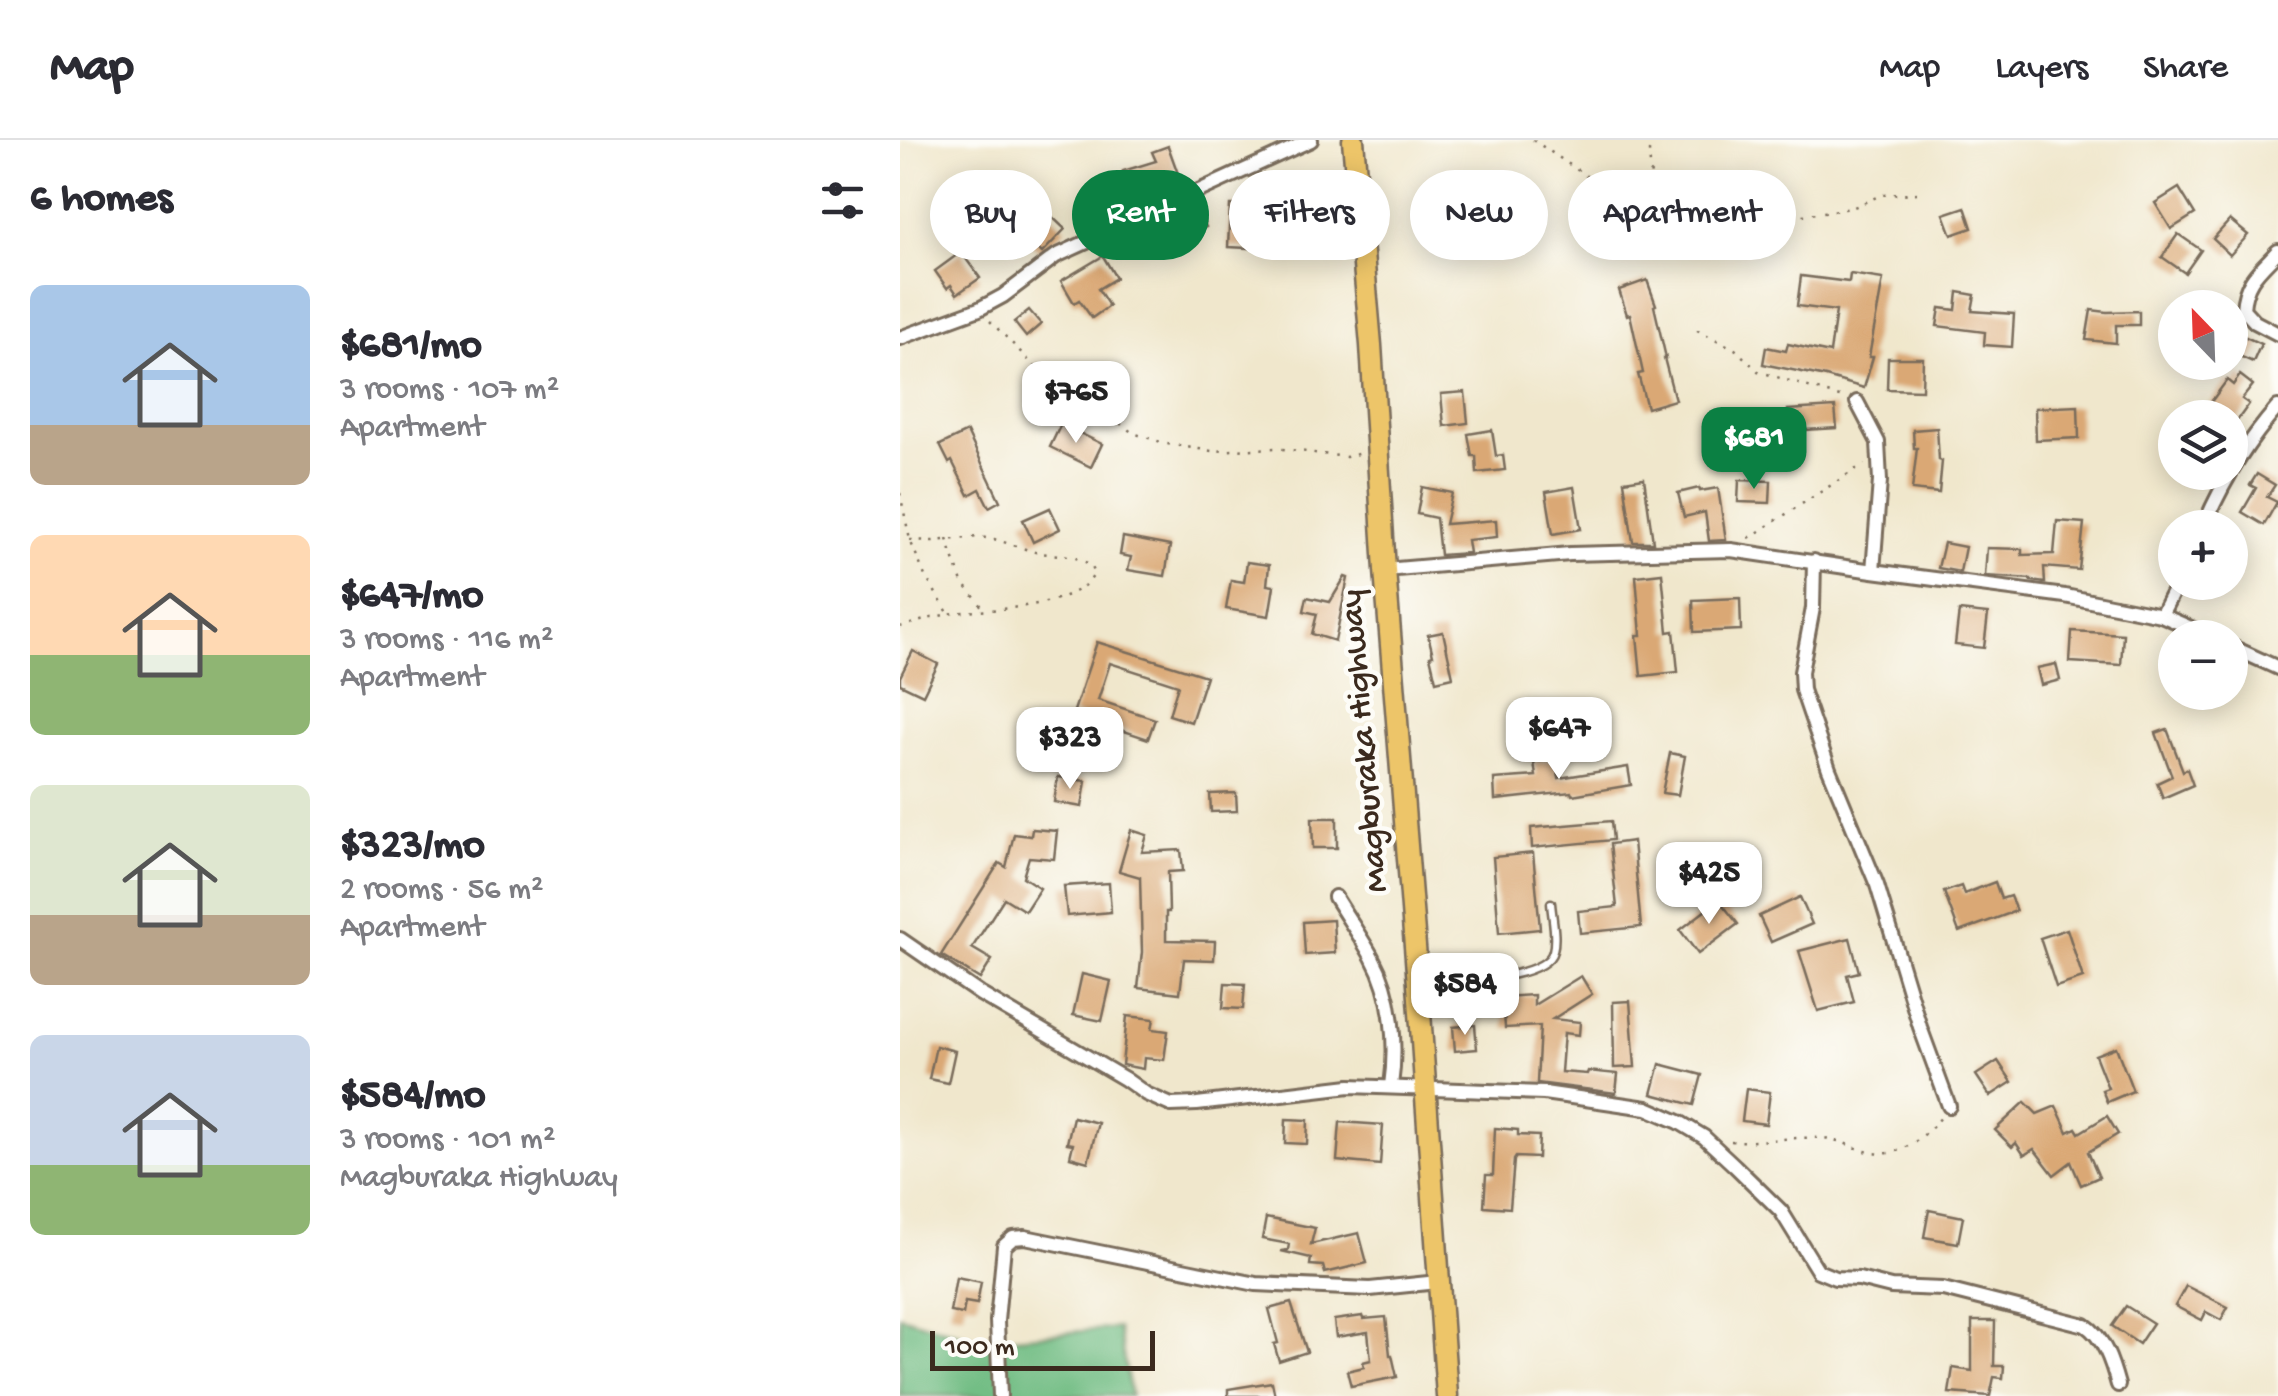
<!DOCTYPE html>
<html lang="en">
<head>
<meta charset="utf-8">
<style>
	:root { --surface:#fff; --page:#f2f2f3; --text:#2b2b33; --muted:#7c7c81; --line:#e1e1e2; --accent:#0b8043 }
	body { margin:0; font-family:"Gochi Hand",sans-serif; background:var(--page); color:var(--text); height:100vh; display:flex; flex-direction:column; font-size:38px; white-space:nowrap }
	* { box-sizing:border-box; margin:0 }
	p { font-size:32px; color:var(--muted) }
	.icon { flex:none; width:55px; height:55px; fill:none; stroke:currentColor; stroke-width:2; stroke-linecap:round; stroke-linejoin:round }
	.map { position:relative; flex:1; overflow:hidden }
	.drawer { display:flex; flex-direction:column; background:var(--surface); width:900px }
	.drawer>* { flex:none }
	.top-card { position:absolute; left:30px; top:30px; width:950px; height:90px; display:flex; gap:20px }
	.needle { width:65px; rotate:337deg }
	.tools { position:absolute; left:1258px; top:150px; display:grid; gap:20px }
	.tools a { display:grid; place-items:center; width:90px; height:90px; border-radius:50%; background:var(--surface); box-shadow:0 5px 25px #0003; font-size:50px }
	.scale { position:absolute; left:30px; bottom:25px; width:225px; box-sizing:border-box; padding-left:10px; border:5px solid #3b2a1e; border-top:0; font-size:28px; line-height:35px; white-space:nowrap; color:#3b2a1e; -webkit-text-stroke:8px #fdfcf7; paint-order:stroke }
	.price { position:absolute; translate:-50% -85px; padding:0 22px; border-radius:20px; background:#fff; color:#222; font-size:32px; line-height:65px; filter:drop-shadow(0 2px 5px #0008) }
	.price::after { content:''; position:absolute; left:50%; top:60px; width:30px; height:22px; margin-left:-15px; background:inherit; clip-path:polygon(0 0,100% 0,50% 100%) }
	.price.active { background:var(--accent); color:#fff }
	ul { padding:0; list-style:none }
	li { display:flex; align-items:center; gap:30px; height:250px; padding:0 30px }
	li span { display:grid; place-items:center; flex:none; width:280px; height:200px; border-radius:15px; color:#555 }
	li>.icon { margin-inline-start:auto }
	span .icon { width:120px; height:120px; fill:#fffc; stroke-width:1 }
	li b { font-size:42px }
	h2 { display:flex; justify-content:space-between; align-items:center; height:120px; padding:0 30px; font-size:42px }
	.tag { padding:0 35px; border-radius:45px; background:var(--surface); box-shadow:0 5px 25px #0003; font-size:35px; line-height:90px }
	.tag.active { background:var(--accent); color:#fff }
	header { display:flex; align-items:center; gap:60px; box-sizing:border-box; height:140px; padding:0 50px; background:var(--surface); border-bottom:2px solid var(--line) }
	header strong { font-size:48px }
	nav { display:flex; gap:55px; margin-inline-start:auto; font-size:35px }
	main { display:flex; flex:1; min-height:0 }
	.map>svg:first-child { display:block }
</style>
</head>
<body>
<header>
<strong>Map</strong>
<nav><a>Map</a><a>Layers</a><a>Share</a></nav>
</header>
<main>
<section class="drawer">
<h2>6 homes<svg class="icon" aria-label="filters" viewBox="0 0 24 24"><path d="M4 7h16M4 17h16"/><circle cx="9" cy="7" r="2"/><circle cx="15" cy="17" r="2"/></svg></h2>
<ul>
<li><span style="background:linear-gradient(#a9c7e8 70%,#b9a48a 0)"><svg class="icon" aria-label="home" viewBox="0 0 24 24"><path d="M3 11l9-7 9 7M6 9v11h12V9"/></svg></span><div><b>$681/mo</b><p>3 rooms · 107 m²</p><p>Apartment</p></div></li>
<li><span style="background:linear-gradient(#ffd9b3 60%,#8fb573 0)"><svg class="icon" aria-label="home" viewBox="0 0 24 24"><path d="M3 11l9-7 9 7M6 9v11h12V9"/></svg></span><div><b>$647/mo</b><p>3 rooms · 116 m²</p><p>Apartment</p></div></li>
<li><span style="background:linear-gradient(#dfe7d0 65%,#b9a48a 0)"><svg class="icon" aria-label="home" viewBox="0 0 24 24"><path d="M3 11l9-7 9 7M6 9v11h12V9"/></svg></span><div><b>$323/mo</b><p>2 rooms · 56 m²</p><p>Apartment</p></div></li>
<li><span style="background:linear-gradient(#c9d6e8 65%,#8fb573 0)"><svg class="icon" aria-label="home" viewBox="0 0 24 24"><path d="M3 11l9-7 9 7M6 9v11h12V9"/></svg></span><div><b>$584/mo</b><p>3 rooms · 101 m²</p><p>Magburaka Highway</p></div></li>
</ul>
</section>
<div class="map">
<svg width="1378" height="1256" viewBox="0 0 1378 1256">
	<rect width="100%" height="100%" fill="#fdfcf7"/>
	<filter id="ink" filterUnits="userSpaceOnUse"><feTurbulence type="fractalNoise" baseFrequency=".01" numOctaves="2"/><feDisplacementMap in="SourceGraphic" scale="20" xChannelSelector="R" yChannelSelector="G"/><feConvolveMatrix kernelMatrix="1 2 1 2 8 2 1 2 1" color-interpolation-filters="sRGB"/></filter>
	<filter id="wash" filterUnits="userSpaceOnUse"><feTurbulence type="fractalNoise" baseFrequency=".0048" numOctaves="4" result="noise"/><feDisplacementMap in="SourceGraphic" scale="40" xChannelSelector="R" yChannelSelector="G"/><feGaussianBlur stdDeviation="2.25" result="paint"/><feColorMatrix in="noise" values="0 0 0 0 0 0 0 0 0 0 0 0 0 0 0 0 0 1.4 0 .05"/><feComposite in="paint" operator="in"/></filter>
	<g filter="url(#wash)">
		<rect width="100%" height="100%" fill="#f0e7cc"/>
		<!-- forest -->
		<polygon fill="#73be85" stroke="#577452" stroke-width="2.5" points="0,1176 80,1200 218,1188 231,1256 0,1256"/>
		<g id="blocks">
			<!-- building -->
			<g fill="#daa875">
				<polygon points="268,6 281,42 266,48 264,42 230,52 223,31 256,21 252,12"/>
				<polygon points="1279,48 1295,74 1271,89 1255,63"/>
				<polygon points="330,65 370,66 368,109 328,107"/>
				<polygon points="1065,67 1072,88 1052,95 1044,74"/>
				<polygon points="145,70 165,89 142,113 122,95"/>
				<polygon points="298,71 306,87 275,103 267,87"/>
				<polygon points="1330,80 1348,95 1330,115 1313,99"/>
				<polygon points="1278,94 1301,110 1285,133 1262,117"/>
				<polygon points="61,112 80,138 57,154 51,145 47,148 35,131"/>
				<polygon points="203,116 216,138 198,149 209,166 192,178 179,160 174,163 161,141"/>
				<polygon points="950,134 983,139 969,217 973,217 964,248 926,237 863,224 866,207 886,211 888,204 930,213 936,171 897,166 901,136 949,142"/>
				<polygon points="747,140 756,165 754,166 766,218 764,218 775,260 747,268 738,234 743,233 730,174 727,175 719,150"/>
				<polygon points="1058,152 1075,155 1072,171 1114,174 1112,207 1084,205 1085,192 1037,186 1040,168 1056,170"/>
				<polygon points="129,170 141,184 126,197 114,182"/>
				<polygon points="1191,170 1207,172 1239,171 1239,185 1216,185 1216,203 1186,200"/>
				<polygon points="1335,192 1361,204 1353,222 1330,212 1330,204"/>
				<polygon points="988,218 1023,218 1022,250 987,249"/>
				<polygon points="1340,235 1353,245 1342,259 1349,264 1334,285 1330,282 1330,278 1323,278 1308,266 1327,240 1333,245"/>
				<polygon points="565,252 568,283 544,286 541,254"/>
				<polygon points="1178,266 1179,298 1136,300 1135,268"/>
				<polygon points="935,267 937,288 889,291 888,270"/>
				<polygon points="161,284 202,304 191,327 150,307"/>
				<polygon points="1037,288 1039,320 1042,321 1039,353 1012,350 1017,308 1014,308 1013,290"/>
				<polygon points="592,290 596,316 603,315 605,330 577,333 576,316 572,316 568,294"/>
				<polygon points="67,292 100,361 89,367 80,349 69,355 52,321 49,323 40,305"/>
				<polygon points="1357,334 1375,345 1367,357 1377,362 1364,385 1342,372 1356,348 1350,345"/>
				<polygon points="744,338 753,402 733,402 724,341"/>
				<polygon points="839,340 871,341 870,363 838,362"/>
				<polygon points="522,347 552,353 545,384 596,380 597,397 567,400 569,413 540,415 536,378 517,374"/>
				<polygon points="674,347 681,389 653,394 646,352"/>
				<polygon points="799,348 800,351 818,348 826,400 809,401 805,372 784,377 778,353"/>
				<polygon points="150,368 160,389 133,402 123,380"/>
				<polygon points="1157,381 1184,383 1179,430 1144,427 1145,443 1131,441 1131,439 1085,436 1087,408 1122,409 1122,415 1154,414"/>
				<polygon points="223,397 270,406 265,436 228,430 231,417 220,415"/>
				<polygon points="1044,403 1065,407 1060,432 1038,428"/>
				<polygon points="347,422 369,425 367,445 374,446 369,476 326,469 331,440 344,442"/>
				<polygon points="762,433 768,492 774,491 778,532 741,536 737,495 741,495 736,436"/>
				<polygon points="445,437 448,438 435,501 412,494 417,474 404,471 407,457 430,462"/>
				<polygon points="840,458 841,490 794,492 793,460"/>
				<polygon points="1059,471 1088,474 1084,508 1055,505"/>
				<polygon points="1172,491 1223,494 1221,525 1170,522"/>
				<polygon points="543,492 553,537 536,541 530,516 533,515 528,495"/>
				<polygon points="197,502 306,536 291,582 269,575 278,545 210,523 198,560 255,579 248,599 173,574"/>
				<polygon points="13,511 38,524 23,555 0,544 0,537"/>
				<polygon points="1156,524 1160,540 1141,545 1137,528"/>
				<polygon points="1267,589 1283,631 1287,629 1293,645 1263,658 1257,643 1272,636 1256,593"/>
				<polygon points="770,613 785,616 778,655 762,653"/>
				<polygon points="656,619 659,638 728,627 731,645 672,655 671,652 595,660 594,639 636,636 634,622"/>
				<polygon points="158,637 186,641 182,667 154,662"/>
				<polygon points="336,653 337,671 311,672 310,654"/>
				<polygon points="412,678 437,678 437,708 413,708"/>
				<polygon points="711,681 713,700 632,708 631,688"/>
				<polygon points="132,689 157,691 154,719 129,717 123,737 140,748 125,771 104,758 72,808 92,820 80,839 41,815 99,723 106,727 114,694 131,696"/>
				<polygon points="231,690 247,695 242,712 281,710 283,731 268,732 269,772 266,772 266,800 315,801 314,820 284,819 280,853 238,848 242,812 240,737 219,731"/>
				<polygon points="733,701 741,787 680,793 678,771 717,767 710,704"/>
				<polygon points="633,713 640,789 599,793 593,717"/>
				<polygon points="1095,742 1101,759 1110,756 1116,771 1059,792 1044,752 1061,746 1064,754"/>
				<polygon points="209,743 211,772 167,776 164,746"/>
				<polygon points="900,757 912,784 871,802 859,776"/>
				<polygon points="819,760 838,784 798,814 780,790"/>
				<polygon points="433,780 435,813 405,815 403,782"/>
				<polygon points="1167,789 1183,838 1156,847 1140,798"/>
				<polygon points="950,798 959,832 947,835 954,862 918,871 899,811"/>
				<polygon points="182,834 211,841 202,881 173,875"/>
				<polygon points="681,836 692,854 653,879 680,882 679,895 664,893 661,932 687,934 688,931 718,934 716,953 637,943 640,886 605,888 603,857 634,855 634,865"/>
				<polygon points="325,843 345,844 343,869 323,868"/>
				<polygon points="730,861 735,927 714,928 713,862"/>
				<polygon points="227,876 254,879 252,889 268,891 264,920 244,918 243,929 222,925"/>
				<polygon points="575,885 577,909 555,911 553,887"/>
				<polygon points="36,906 55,911 48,943 29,939"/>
				<polygon points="1216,907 1233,951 1207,962 1202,950 1208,948 1195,915"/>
				<polygon points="1098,921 1112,942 1090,956 1076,935"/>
				<polygon points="760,924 802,935 794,965 752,954"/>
				<polygon points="846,949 870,952 866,984 842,981"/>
				<polygon points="1125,962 1137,974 1156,966 1168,992 1176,988 1179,993 1207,976 1218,994 1188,1012 1199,1037 1181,1045 1171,1022 1154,1035 1134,1009 1124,1015 1116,1003 1112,1007 1095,990"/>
				<polygon points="173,977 198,983 188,1022 170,1017 173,1004 167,1003"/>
				<polygon points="386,979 408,980 407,1004 385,1003"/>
				<polygon points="440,982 483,985 480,1025 437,1021"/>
				<polygon points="595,988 618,990 618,995 639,996 638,1018 616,1017 614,1020 610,1068 584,1066 586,1035 593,1035"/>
				<polygon points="1029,1070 1063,1077 1058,1103 1024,1097"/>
				<polygon points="366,1078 415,1088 411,1104 459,1093 467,1123 425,1133 423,1126 410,1125 411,1118 381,1111 388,1110 389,1104 362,1099"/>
				<polygon points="56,1137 81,1142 77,1164 65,1162 63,1174 50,1172"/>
				<polygon points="1286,1146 1328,1167 1321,1180 1306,1172 1302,1180 1275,1166"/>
				<polygon points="391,1163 407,1212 379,1221 374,1204 378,1203 369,1169"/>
				<polygon points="1226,1166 1253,1183 1239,1204 1212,1186"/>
				<polygon points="463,1176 464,1179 486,1177 490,1215 492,1215 497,1237 451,1246 447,1231 464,1227 463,1222 471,1220 468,1192 436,1197 434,1180"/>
				<polygon points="1072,1181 1095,1181 1094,1226 1104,1226 1103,1238 1094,1237 1090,1256 1049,1253 1053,1228 1072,1231"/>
				<polygon points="372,1242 375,1256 328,1256 328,1249"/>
			</g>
		</g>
	</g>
	<g filter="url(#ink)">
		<use href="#blocks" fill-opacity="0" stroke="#7a6c5b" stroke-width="2.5"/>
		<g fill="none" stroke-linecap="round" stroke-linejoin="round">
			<defs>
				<path id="lane" d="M520 844C547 842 646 841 653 811 657 797 652 777 651 763"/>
				<g id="street">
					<path d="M1378 111C1360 130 1345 140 1343 169L1355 182 1378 194"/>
					<polyline points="0,198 79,169 103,156 156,116 411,0"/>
					<polyline points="957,262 978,302 980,341 973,431"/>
					<path d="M1303 388C1322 343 1346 303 1378 267"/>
					<polyline points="914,421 913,468 901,532 902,550 929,629 977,745 1020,887 1049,966"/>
					<polyline points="485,430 670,414 831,410 973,431 1165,456 1261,475 1314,498"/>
					<polyline points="1261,475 1278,442"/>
					<polyline points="1330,506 1378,528"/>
					<path d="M435 757C447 777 461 797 472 817 493 855 497 905 491 946"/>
					<path d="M0 799 80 854 225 939 246 954 271 965 297 964 450 946 644 953 747 968 779 982 804 997 835 1026 881 1071 918 1131 935 1138 959 1139 991 1147 1043 1149 1185 1185C1204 1197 1212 1223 1218 1245"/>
					<polyline points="100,1256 97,1181 104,1106 113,1098 125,1097 356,1144 470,1149 538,1142"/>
				</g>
				<polyline id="primary" points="453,0 471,205 485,430 518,844 547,1256"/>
			</defs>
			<!-- lane casing -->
			<use href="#lane" stroke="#7a6c5b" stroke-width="11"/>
			<!-- street casing -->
			<use href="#street" stroke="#7a6c5b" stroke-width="18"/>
			<!-- primary casing -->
			<use href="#primary" stroke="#7a6c5b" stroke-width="25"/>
			<!-- path -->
			<g stroke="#7a6c5b" stroke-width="2.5" stroke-dasharray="2.5 8" stroke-linecap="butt">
				<polyline points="633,0 747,77 780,83 875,79 952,68 981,55 1017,53"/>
				<polyline points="747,76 752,52 749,12 753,0"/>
				<polyline points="90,181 153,245 180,253 233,293 267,304 312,311 375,308 446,317 461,313"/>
				<polyline points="797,190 835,209 858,231 946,259"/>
				<polyline points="0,353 10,400 25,436 49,474"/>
				<polyline points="849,398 964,324"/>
				<polyline points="47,399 61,440 84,469"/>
				<path d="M0 487C18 482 36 476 54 473 91 469 176 469 195 433L190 424 171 416 138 413 94 399 79 397 33 401 10 400"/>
				<path d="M831 1001C861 1003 892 996 924 998 940 1000 954 1008 969 1012 998 1020 1025 997 1042 976"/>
			</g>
			<!-- lane -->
			<use href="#lane" stroke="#fff" stroke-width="6"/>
			<!-- street -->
			<use href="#street" stroke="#fff" stroke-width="12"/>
			<!-- primary -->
			<use href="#primary" stroke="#edc569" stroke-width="20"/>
		</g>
	</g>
	<g text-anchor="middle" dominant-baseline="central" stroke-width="9" stroke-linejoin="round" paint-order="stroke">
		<!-- street labels -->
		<g font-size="35" fill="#3b2a1e" stroke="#fdfcf7">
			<text transform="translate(466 601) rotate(-95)">Magburaka Highway</text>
		</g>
	</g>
</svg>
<div class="tools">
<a><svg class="needle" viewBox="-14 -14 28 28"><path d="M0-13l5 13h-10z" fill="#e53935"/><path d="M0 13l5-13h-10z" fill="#7c7c81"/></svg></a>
<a><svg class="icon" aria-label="layers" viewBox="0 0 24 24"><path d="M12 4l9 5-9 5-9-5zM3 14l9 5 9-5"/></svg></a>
<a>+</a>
<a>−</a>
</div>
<div class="scale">100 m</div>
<b class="price" style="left:176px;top:306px">$765</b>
<b class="price active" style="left:854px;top:352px">$681</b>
<b class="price" style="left:659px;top:642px">$647</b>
<b class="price" style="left:170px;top:652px">$323</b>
<b class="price" style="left:809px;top:787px">$425</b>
<b class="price" style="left:565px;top:898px">$584</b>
<div class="top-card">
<a class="tag">Buy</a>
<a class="tag active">Rent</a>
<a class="tag">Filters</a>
<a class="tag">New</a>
<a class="tag">Apartment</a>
</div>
</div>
</main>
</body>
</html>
